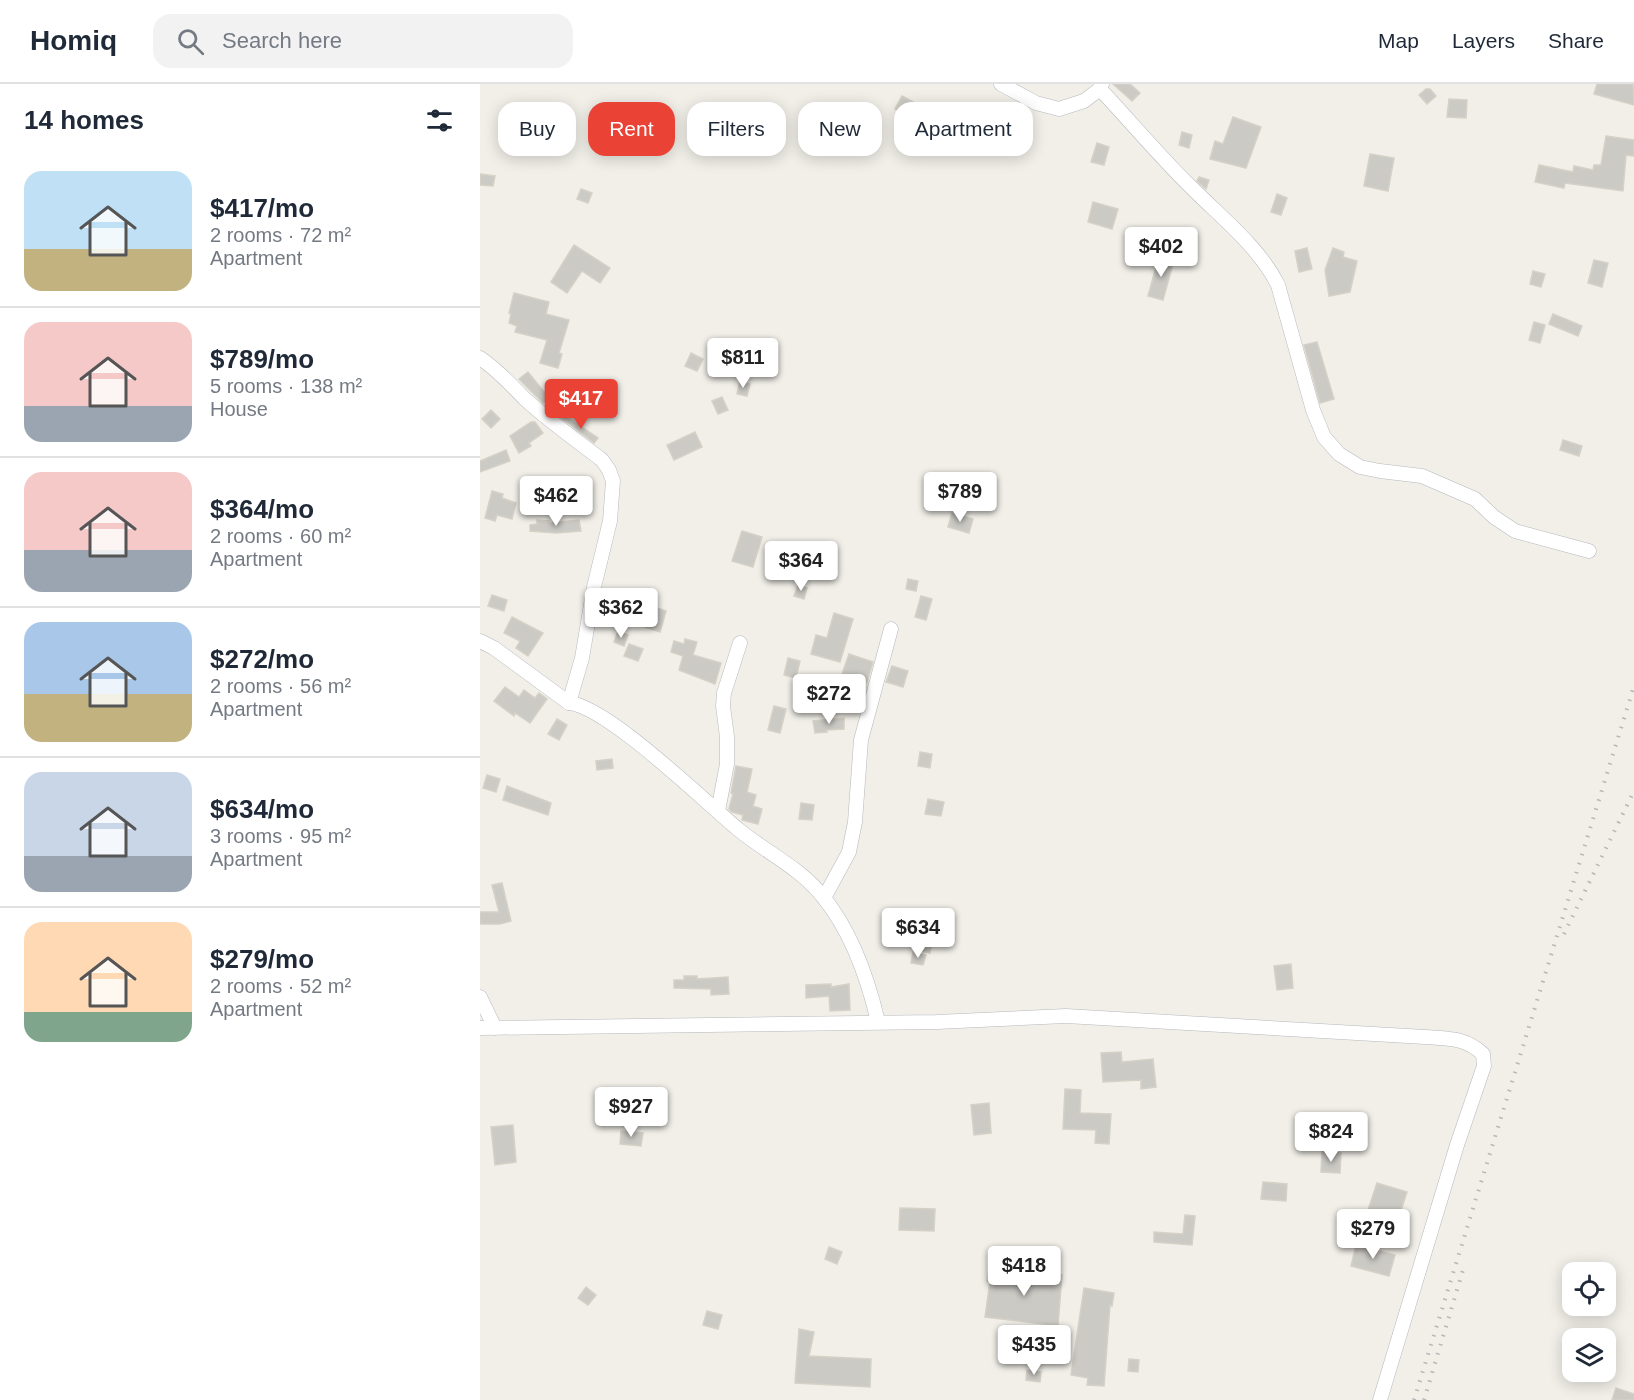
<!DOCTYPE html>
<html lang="en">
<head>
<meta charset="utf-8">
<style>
	:root { --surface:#fff; --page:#f2f2f3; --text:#1f2937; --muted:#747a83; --line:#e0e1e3; --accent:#ea4335 }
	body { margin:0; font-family:Helvetica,sans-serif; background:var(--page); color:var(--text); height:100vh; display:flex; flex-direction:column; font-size:22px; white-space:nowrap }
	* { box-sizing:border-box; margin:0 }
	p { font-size:20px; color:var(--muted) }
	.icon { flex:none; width:33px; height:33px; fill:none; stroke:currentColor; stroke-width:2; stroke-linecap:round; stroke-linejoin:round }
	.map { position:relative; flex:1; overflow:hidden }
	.details { display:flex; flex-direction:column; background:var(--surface); width:480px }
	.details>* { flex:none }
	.guide { position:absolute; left:18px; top:18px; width:570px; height:54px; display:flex; gap:12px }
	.tools { position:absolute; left:1082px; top:1178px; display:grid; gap:12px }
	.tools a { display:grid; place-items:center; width:54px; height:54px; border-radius:12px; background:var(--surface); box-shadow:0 3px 15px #0003; font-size:30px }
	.price { position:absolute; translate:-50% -51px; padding:0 14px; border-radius:6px; background:#fff; color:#222; font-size:20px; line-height:39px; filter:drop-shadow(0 2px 3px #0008) }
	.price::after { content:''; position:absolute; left:50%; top:36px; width:18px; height:14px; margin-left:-9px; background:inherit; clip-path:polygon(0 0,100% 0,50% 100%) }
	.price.current { background:var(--accent); color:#fff }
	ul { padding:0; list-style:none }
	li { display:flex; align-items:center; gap:18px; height:150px; padding:0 24px }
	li+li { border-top:2px solid var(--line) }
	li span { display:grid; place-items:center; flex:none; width:168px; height:120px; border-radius:18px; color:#555 }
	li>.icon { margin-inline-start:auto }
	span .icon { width:72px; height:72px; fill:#fffc; stroke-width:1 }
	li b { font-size:26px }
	h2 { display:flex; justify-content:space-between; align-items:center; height:72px; padding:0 24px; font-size:26px }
	.pill { padding:0 21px; border-radius:18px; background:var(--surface); box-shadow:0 3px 15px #0003; font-size:21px; line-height:54px }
	.pill.current { background:var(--accent); color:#fff }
	header { display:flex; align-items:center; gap:36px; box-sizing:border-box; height:84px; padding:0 30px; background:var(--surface); border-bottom:2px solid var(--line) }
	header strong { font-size:28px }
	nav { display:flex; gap:33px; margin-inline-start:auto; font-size:21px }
	.search { width:420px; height:54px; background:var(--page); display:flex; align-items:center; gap:15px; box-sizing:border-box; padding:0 21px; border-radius:18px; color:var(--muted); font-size:22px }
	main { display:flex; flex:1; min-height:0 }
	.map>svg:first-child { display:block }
</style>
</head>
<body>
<header>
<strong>Homiq</strong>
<div class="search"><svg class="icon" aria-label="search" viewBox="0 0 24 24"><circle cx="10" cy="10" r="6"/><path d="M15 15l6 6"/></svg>Search here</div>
<nav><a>Map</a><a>Layers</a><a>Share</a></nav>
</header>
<main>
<section class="details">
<h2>14 homes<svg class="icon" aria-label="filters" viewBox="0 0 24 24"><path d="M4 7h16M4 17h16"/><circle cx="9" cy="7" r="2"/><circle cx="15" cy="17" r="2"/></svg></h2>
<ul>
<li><span style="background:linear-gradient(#bfe0f5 65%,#c2b280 0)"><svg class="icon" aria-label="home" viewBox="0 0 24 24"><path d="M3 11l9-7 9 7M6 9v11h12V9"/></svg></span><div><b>$417/mo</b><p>2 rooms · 72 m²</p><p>Apartment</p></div></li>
<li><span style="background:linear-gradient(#f6c9c9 70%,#9aa5b1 0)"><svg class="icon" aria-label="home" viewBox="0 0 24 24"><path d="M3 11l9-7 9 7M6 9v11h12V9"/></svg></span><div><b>$789/mo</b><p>5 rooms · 138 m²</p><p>House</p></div></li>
<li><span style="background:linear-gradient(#f6c9c9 65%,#9aa5b1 0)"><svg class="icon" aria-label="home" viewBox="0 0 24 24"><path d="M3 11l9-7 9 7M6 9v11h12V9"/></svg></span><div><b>$364/mo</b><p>2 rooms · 60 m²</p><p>Apartment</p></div></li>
<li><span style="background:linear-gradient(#a9c7e8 60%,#c2b280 0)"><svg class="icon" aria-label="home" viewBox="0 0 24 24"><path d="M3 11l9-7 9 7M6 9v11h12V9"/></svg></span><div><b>$272/mo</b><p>2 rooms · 56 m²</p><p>Apartment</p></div></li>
<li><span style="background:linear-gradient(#c9d6e8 70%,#9aa5b1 0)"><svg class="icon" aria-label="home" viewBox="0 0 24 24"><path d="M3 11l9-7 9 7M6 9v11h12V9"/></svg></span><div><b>$634/mo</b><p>3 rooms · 95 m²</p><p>Apartment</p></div></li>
<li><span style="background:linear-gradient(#ffd9b3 75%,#7fa58c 0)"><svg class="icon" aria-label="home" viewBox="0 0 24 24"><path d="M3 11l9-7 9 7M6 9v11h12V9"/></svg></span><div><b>$279/mo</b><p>2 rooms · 52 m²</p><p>Apartment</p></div></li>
</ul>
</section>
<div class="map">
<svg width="1154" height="1316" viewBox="0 0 1154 1316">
	<rect width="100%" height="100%" fill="#f1efe8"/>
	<!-- building -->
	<g fill="#cccac5" stroke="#d6d1c6" stroke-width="1.5">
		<polygon points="633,0 650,0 660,9 652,17"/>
		<polygon points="1117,0 1153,0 1154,21 1114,10"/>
		<polygon points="946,5 950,5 956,12 947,20 939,11"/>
		<polygon points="422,12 439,21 432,34 415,25"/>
		<polygon points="969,15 987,16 986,34 967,33"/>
		<polygon points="753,33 781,43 766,84 730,75 735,57 743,60"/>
		<polygon points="58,40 89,45 87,56 56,51"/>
		<polygon points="702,48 712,51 709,64 699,61"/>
		<polygon points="1126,52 1154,56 1154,72 1146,71 1143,107 1085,99 1084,104 1055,98 1059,81 1093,88 1094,82 1113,86 1114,81 1121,81"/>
		<polygon points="617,59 629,63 624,81 611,78"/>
		<polygon points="890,70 914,74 908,107 884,102"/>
		<polygon points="0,90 15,92 13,102 0,101"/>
		<polygon points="719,93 729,96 726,105 717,97"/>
		<polygon points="101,105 112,109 108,119 97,115"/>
		<polygon points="797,110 807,114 801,131 791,128"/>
		<polygon points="613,118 638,125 632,145 608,138"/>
		<polygon points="94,161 130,184 120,199 102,187 87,209 71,198"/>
		<polygon points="827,164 832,185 819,188 815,167"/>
		<polygon points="853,164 864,168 863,173 877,177 870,208 849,212 845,186"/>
		<polygon points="679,172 694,176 683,216 668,212"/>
		<polygon points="1114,176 1128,179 1122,203 1108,199"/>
		<polygon points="1053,187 1065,190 1061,203 1050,200"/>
		<polygon points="34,209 69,218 66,230 89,236 79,269 82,270 78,284 60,279 67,256 35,248 37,242 29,239 31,230 29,229"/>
		<polygon points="1073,230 1102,242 1098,252 1069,240"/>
		<polygon points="1054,238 1065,241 1060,259 1049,256"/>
		<polygon points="837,258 854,315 840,319 824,261"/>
		<polygon points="211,269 223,275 217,287 205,282"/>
		<polygon points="48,288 69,314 63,319 39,295"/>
		<polygon points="260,297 270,300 267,312 257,310"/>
		<polygon points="242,313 248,326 238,330 232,317"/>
		<polygon points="11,326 20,335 11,344 2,335"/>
		<polygon points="84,331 118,354 114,359 82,334"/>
		<polygon points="51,338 55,338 63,349 49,359 51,362 39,369 30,352"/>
		<polygon points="215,348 222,363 194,376 187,361"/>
		<polygon points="1083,356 1102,362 1099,372 1080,366"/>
		<polygon points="26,366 30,377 0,388 0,377"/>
		<polygon points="12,407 23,410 22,414 36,419 32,435 17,431 15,437 5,434"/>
		<polygon points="472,429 493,435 489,449 468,443"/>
		<polygon points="57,436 69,437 69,439 99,436 101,447 76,449 50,447 50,441 57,440"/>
		<polygon points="262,447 282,453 273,483 252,477"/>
		<polygon points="428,495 438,497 436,507 426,505"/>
		<polygon points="318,501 327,504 324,515 314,512"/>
		<polygon points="12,511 27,516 24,527 8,522"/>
		<polygon points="441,512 452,515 446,536 435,533"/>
		<polygon points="160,518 186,527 180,548 153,539"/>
		<polygon points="354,529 373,535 360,578 331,570 336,551 347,554"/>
		<polygon points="32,533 63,549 48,572 36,564 40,557 24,549"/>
		<polygon points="138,547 148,551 144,562 134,558"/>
		<polygon points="205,555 217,558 213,571 241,579 235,600 199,586 203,572 191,568 194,557 204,560"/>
		<polygon points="149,560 163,565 158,577 144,572"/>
		<polygon points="369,570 393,578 387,598 362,590"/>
		<polygon points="308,574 320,577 316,594 304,591"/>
		<polygon points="412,582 428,587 423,603 406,598"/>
		<polygon points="25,603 39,613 44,606 55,614 59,609 67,615 50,639 35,629 34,632 14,617"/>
		<polygon points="294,622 306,625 300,649 288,646"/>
		<polygon points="364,634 364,645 346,646 347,648 335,649 333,637"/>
		<polygon points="77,635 87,641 79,656 68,650"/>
		<polygon points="440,668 452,670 450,684 438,682"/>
		<polygon points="132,675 133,684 117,686 116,677"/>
		<polygon points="256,682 272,685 267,708 276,711 273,722 282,725 278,740 262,736 263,731 252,728 249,725 253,710 251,709"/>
		<polygon points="7,691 20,695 16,708 3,704"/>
		<polygon points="27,702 71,719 68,731 23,716"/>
		<polygon points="448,715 464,718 461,732 445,730"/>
		<polygon points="321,719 334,721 332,736 319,735"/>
		<polygon points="22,799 31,837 20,840 0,840 0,828 19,828 12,801"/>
		<polygon points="444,849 454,850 450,869 440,867"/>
		<polygon points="433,868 446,871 443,881 431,879"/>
		<polygon points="811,880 813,904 797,906 794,882"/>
		<polygon points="204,892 217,892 217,895 248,893 249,910 231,911 231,905 194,904 194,896 204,896"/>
		<polygon points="351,900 351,903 369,900 370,926 350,927 349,912 326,914 326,901"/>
		<polygon points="641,968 642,978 673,975 676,1003 661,1005 661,996 623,998 621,969"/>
		<polygon points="585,1005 601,1006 600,1029 631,1030 629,1060 615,1059 616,1046 583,1045"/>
		<polygon points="509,1019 511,1049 494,1051 491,1021"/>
		<polygon points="33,1041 36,1078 15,1081 11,1043"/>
		<polygon points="141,1047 163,1049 161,1062 140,1060"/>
		<polygon points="842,1068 861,1069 860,1089 841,1088"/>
		<polygon points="783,1098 807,1100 806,1117 781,1115"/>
		<polygon points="897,1099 927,1108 917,1138 887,1129"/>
		<polygon points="420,1124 455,1125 454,1147 419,1146"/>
		<polygon points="705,1131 715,1132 712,1161 674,1158 674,1148 703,1150"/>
		<polygon points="876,1161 915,1171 909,1192 871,1182"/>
		<polygon points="349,1163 362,1168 357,1180 345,1175"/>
		<polygon points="509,1184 582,1191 578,1242 505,1233 510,1197 507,1197"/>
		<polygon points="106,1203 116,1211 108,1221 98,1214"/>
		<polygon points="604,1204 634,1209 632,1222 630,1221 624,1302 607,1301 608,1294 591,1291"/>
		<polygon points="227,1227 242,1231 238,1245 223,1241"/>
		<polygon points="319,1245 334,1248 329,1272 391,1275 390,1303 315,1299"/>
		<polygon points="649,1275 659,1276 658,1288 648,1287"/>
		<polygon points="547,1286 561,1288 560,1298 546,1296"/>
		<polygon points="1136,1304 1154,1310 1154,1316 1132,1316"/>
	</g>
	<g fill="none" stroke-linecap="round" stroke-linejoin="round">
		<defs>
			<g id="minor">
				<polyline points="521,0 556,19 579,25 604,17 620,5 622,0"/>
				<path d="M620 5C651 38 680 73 712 104 742 134 779 163 798 201L833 326 844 353 859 370 880 383 900 387 942 392 995 415 1014 433 1035 447 1109 467"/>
				<path d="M0 274C19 287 29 299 45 315 69 337 96 356 122 376L129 386 133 397 130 437 114 503 102 574 89 619"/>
				<path d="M0 557 14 564 89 619C127 622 225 718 259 746 287 769 321 784 344 814 372 849 388 895 398 938"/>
				<polyline points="238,727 247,680 247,653 243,622 244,609 260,559"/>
				<polyline points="344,814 369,768 375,738 381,656 411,545"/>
				<polyline points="0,913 15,944"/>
				<path d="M0 944 457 938 586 932 945 953C969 955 985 953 1003 970L1004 982 977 1061 900 1316"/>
			</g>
		</defs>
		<!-- minor casing -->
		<use href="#minor" stroke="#b5b8bc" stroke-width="15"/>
		<!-- minor -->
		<use href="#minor" stroke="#fff" stroke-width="14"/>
		<!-- rail -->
		<g stroke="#b6b7b8" stroke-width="4" stroke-dasharray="1.5 8" stroke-linecap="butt">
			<polyline points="1084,850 1154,707"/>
			<polyline points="934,1316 1154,602"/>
			<polyline points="944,1316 983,1186"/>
		</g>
	</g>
</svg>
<div class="tools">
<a><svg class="icon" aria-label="locate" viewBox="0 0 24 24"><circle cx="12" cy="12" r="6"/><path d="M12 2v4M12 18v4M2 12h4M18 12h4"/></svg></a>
<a><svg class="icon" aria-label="layers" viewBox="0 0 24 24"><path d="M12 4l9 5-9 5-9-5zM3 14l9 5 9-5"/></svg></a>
</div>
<b class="price" style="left:681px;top:194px">$402</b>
<b class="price" style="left:263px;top:305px">$811</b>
<b class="price current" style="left:101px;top:346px">$417</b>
<b class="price" style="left:480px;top:439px">$789</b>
<b class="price" style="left:76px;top:443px">$462</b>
<b class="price" style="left:321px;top:508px">$364</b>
<b class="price" style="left:141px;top:555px">$362</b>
<b class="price" style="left:349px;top:641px">$272</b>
<b class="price" style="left:438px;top:875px">$634</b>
<b class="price" style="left:151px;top:1054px">$927</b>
<b class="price" style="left:851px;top:1079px">$824</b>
<b class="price" style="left:893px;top:1176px">$279</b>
<b class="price" style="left:544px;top:1213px">$418</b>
<b class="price" style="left:554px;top:1292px">$435</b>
<div class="guide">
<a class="pill">Buy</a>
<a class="pill current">Rent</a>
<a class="pill">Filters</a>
<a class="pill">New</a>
<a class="pill">Apartment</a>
</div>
</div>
</main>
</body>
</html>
